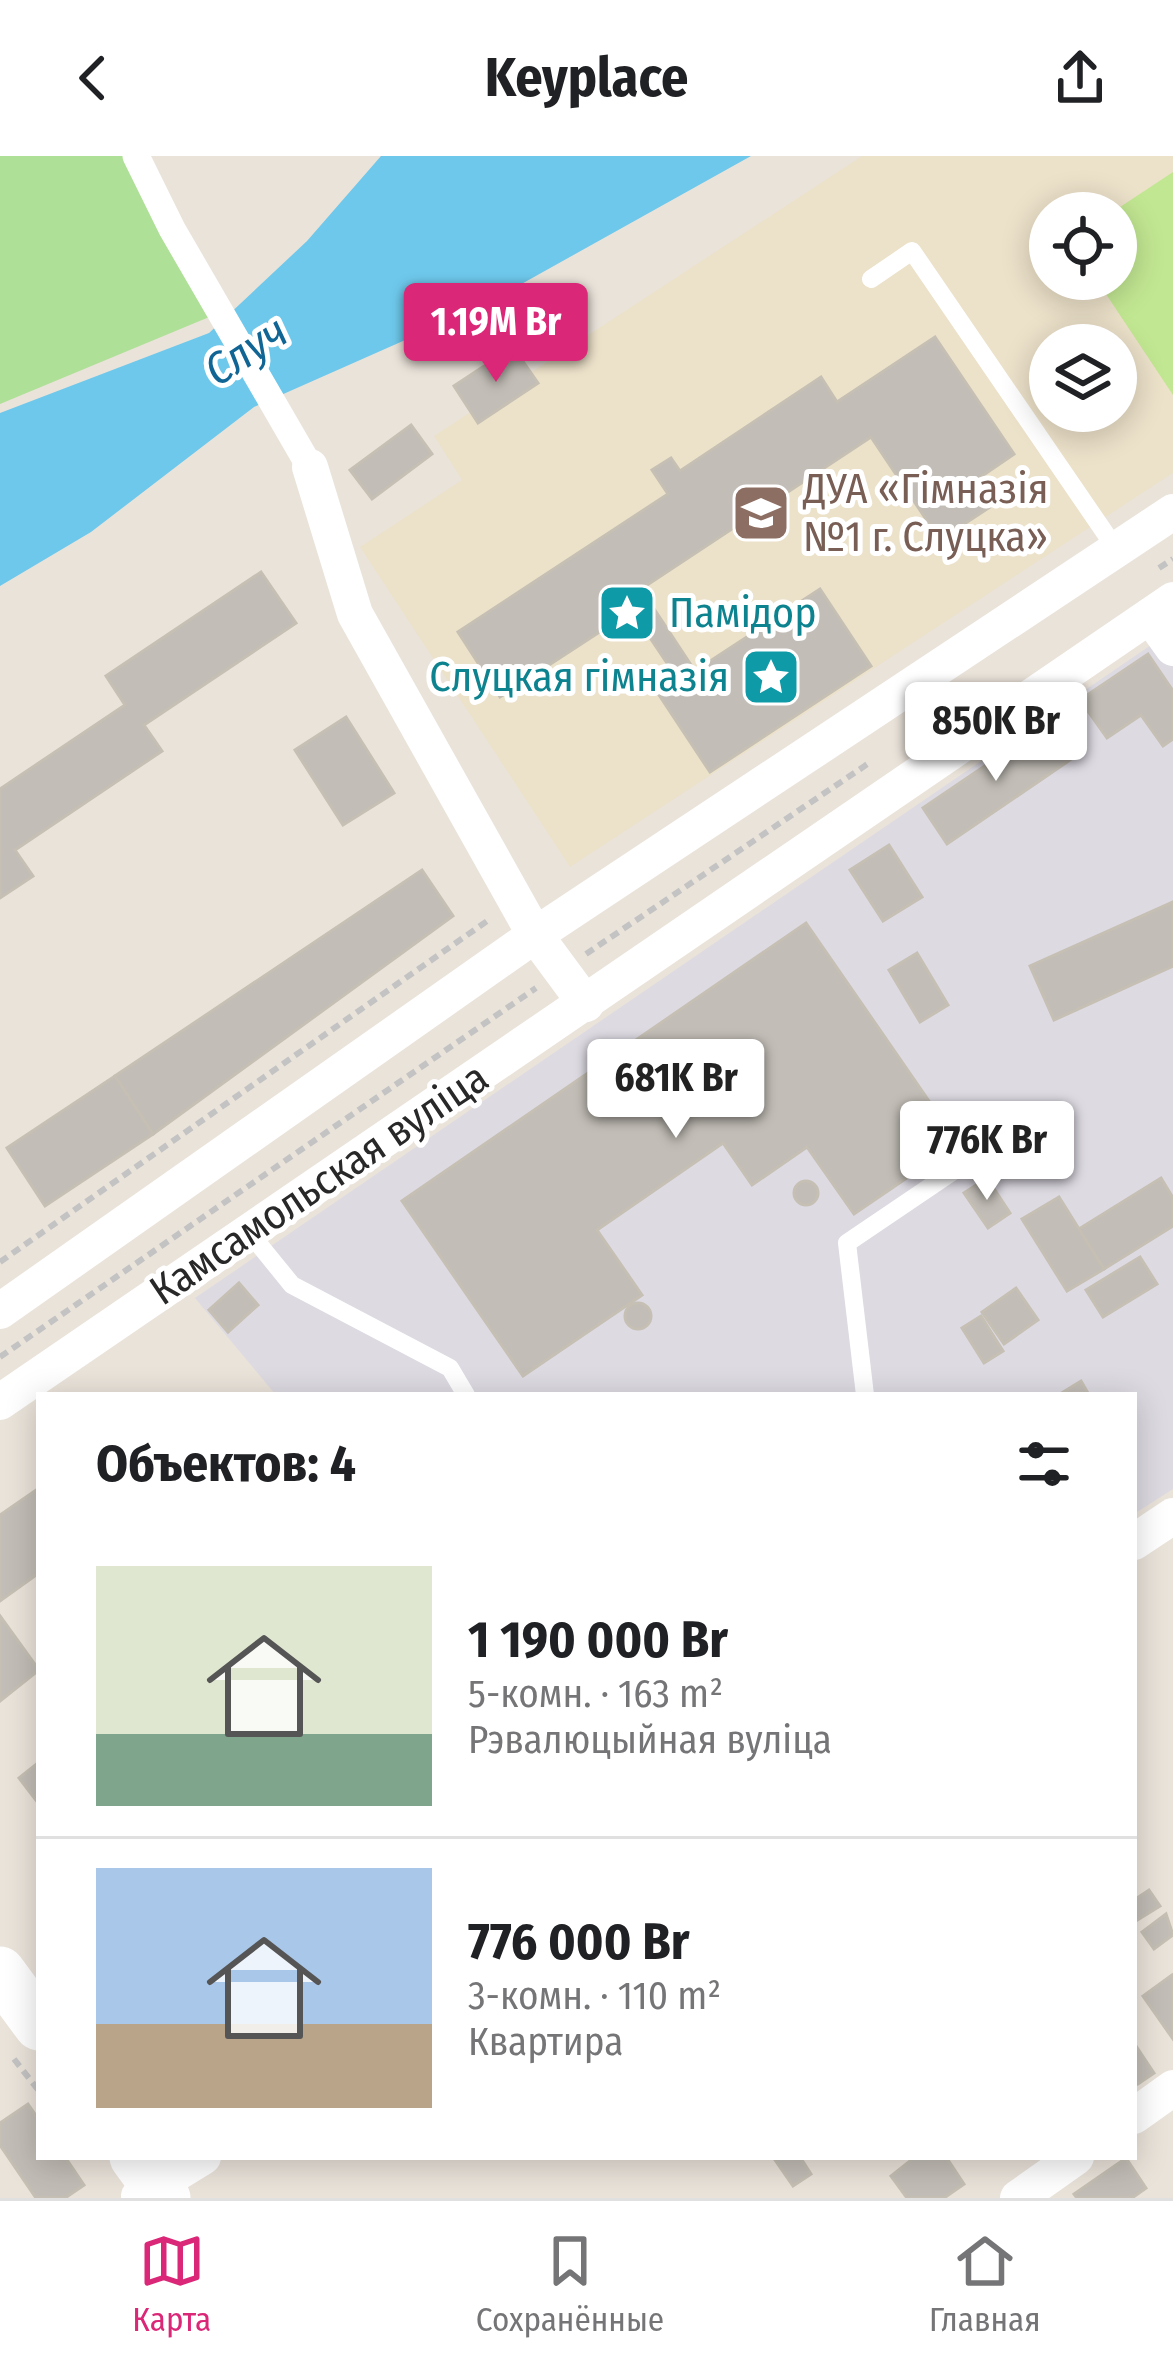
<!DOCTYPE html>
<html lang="ru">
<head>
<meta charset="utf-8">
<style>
	:root { --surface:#fff; --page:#f6f6f6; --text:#202124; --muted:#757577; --line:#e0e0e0; --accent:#db2777 }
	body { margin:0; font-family:"Fira Sans Condensed",sans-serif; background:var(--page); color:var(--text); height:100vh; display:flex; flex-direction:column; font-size:45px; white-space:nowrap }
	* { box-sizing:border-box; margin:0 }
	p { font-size:39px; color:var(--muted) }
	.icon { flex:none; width:66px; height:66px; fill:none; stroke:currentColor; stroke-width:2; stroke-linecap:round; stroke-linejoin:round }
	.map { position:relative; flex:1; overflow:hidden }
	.drawer { position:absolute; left:36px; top:1236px; width:1101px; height:768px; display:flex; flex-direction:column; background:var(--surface); border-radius:0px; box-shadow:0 6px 30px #0003 }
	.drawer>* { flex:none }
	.buttons { position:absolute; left:1029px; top:36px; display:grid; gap:24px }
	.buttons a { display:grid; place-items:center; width:108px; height:108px; border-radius:50%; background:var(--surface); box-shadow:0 6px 30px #0003; font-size:60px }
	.price { position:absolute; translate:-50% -102px; padding:0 27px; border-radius:12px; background:#fff; color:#222; font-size:39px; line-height:78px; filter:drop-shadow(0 3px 6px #0008) }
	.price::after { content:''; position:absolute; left:50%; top:72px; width:36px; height:27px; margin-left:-18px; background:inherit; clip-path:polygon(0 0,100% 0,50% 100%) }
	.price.active { background:var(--accent); color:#fff }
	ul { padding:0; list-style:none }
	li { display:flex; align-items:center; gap:36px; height:300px; padding:0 60px }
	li+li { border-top:3px solid var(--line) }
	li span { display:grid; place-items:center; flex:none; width:336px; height:240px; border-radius:0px; color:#555 }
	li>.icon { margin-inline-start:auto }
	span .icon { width:144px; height:144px; fill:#fffc; stroke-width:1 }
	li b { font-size:51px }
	h2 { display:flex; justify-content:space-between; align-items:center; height:144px; padding:0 60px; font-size:51px }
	header { display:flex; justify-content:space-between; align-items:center; height:156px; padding:0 60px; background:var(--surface); font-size:54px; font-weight:700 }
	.tab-bar { display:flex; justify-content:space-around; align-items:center; height:168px; border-top:3px solid var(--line); background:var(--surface); font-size:33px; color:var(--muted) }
	.tab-bar a { display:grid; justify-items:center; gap:6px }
	.tab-bar .active { color:var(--accent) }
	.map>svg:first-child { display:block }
</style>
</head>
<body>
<header><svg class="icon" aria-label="back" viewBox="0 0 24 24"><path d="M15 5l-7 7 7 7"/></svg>Keyplace<svg class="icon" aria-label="share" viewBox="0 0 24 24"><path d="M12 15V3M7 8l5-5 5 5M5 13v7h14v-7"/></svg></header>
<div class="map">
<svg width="1173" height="2042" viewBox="0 0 1173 2042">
	<rect width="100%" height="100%" fill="#eae3da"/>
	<!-- industrial -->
	<polygon fill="#dddae2" points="1173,474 1173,1333 1134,1358 1134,1239 276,1239 195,1142"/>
	<!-- education -->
	<path fill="#ece1c9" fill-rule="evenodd" d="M862 0H1173V317L570 711 360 391 462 324 434 280ZM1050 57H1116V123H1050ZM1050 189H1116V255H1050Z"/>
	<!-- green -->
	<polygon fill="#afe097" points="0,0 123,0 214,159 0,248"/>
	<!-- pitch -->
	<polygon fill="#c2e792" points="1173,16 1173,239 1096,123 1116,123 1116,57 1111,57"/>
	<!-- water -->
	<polygon fill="#6ec8eb" points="381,0 751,0 482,150 254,251 91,376 0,430 0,257 209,177 307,85"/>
	<!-- building -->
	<g fill="#c2bdb6" stroke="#c5bfb4" stroke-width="3">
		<polygon points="935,181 1014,298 979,322 996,347 940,384 871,281 641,433 695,515 820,433 871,510 710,616 659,539 679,525 624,443 620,447 627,458 500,541 458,476 668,338 652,314 671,302 680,315 821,221 837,246"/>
		<polygon points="513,191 538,227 478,267 454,230"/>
		<polygon points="411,269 432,298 372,343 350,314"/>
		<polygon points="261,416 296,467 144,569 162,595 15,694 33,720 0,742 0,633 125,549 106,520"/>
		<polygon points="1148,498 1173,535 1173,583 1163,590 1141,559 1107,582 1080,544"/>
		<polygon points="346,561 394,637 343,669 295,594"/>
		<polygon points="1045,569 1070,604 947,688 923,652"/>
		<polygon points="889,689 922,741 883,765 850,714"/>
		<polygon points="422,714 453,760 153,978 115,920"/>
		<polygon points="1173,746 1173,810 1054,864 1030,810"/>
		<polygon points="806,767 958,987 854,1058 807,991 752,1029 723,987 597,1074 642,1139 523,1220 402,1045"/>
		<polygon points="917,797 948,849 920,866 889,814"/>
		<polygon points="115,920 153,978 45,1050 7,992"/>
		<polygon points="987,1022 1010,1057 988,1072 964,1037"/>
		<polygon points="1161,1022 1173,1042 1173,1070 1104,1113 1079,1073"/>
		<circle cx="806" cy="1037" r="12"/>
		<polygon points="1059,1041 1104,1113 1067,1135 1022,1063"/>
		<polygon points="1140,1101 1157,1128 1103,1161 1086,1134"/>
		<polygon points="239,1127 258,1149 228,1176 209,1154"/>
		<polygon points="1016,1132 1038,1164 1004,1188 982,1156"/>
		<circle cx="638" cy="1160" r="13"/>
		<polygon points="981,1160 1003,1195 984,1207 962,1172"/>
		<polygon points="1081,1225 1089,1239 1061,1239 1060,1238"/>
		<polygon points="39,1332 39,1417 0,1445 0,1359"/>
		<polygon points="0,1460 39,1514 0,1545"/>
		<polygon points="39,1606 39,1648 19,1622"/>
		<polygon points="1149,1734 1160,1750 1134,1766 1134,1744"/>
		<polygon points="1166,1758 1173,1779 1154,1793 1142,1776"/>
		<polygon points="1172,1819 1173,1821 1173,1883 1143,1840"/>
		<polygon points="1134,1887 1154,1917 1138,1928 1134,1922"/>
		<polygon points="28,1948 39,1964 39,2001 65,2001 84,2029 65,2042 36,2042 0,1989 0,1967"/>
		<polygon points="773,2001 800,2001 811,2018 793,2030"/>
		<polygon points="915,2001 946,2001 964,2028 944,2042 907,2042 891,2020"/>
		<polygon points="1126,2002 1146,2032 1132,2042 1077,2042 1074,2038"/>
	</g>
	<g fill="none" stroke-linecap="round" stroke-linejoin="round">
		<!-- path -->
		<g stroke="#c3c3c3" stroke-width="6" stroke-dasharray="9 6" stroke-linecap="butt">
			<polyline points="1159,412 1173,403"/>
			<polyline points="586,798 869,607"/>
			<polyline points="0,1106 490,763"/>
			<polyline points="0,1201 536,832"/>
			<polyline points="14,1903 39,1935"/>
		</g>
		<!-- service -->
		<g stroke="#fff" stroke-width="18">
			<polyline points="871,123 912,95 1116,393"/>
			<polyline points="248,1075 292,1129 450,1212 466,1239"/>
			<polyline points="865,1239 847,1087 980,997"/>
		</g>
		<!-- pedestrian -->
		<polyline stroke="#fff" stroke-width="27" points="136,0 172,73 310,311"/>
		<!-- minor -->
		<g stroke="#fff" stroke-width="36">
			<polyline points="310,311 355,458 535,779 586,848"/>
			<polyline points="1150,460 1173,492"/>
			<polyline points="0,1155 535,779 1173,356"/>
			<polyline points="0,1246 1173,444"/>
			<polyline points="1134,1386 1173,1360"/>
			<polyline points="1134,1960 1173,1932"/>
			<polyline points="139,2040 203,2001"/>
			<polyline points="1018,2042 1076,2001"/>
		</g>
		<!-- secondary -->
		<g stroke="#fff" stroke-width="51">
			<polyline points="0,1816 39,1869"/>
			<polyline points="135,2001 165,2042"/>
		</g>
	</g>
	<!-- icons -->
	<defs>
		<symbol id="school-square" viewBox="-11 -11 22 22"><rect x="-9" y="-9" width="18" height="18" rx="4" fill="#8d6e63" stroke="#fff"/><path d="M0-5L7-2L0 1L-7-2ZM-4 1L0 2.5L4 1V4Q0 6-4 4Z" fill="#fff"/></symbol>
		<symbol id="sight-square" viewBox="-11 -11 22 22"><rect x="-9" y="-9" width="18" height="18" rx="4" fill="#0f9aa8" stroke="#fff"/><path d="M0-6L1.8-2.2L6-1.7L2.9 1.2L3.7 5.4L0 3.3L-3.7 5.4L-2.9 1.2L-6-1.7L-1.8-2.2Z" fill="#fff"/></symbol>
	</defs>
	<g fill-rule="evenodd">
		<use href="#school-square" x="728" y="324" width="66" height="66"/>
		<use href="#sight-square" x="594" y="424" width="66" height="66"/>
		<use href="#sight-square" x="738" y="488" width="66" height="66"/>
	</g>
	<g text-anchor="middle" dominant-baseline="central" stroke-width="10" stroke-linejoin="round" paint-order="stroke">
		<!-- education labels -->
		<g font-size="42" fill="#785e54" stroke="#fff" text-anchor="start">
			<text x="803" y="333">ДУА «Гімназія<tspan x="803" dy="48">№1 г. Слуцка»</tspan></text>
		</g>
		<!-- culture labels -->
		<g font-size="42" fill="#0d838f" stroke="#fff" text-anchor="start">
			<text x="669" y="457">Памідор</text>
			<text x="729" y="521" text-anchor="end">Слуцкая гімназія</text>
		</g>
		<!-- street labels -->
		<g font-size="42" fill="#282828" stroke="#fff">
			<text transform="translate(319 1028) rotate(-34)">Камсамольская вуліца</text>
		</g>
		<!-- water labels -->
		<g font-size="45" font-style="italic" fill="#106594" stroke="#fff">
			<text transform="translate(246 195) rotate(-33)">Случ</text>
		</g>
	</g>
</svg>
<div class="buttons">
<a><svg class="icon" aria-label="locate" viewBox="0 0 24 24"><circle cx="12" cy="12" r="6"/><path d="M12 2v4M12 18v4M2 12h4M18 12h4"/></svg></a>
<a><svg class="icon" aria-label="layers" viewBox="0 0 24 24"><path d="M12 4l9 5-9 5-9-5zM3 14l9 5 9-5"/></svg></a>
</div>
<b class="price active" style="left:496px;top:229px">1.19M Br</b>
<b class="price" style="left:996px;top:628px">850K Br</b>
<b class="price" style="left:676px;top:985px">681K Br</b>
<b class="price" style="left:987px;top:1047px">776K Br</b>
<section class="drawer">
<h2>Объектов: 4<svg class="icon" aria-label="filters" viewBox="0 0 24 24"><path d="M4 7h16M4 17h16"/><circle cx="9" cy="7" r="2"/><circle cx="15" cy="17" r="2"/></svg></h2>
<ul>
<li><span style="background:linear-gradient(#dfe7d0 70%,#7fa58c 0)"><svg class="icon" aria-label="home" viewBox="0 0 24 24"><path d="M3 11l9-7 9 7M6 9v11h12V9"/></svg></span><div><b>1 190 000 Br</b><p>5-комн. · 163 m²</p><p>Рэвалюцыйная вуліца</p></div></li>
<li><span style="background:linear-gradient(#a9c7e8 65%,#b9a48a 0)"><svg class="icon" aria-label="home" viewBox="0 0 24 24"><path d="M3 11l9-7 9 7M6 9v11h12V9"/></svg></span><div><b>776 000 Br</b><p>3-комн. · 110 m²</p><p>Квартира</p></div></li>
</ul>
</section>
</div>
<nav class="tab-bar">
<a class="active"><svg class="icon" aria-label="map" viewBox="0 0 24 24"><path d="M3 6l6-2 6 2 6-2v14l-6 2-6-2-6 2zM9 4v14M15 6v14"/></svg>Карта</a>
<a><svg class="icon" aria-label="saved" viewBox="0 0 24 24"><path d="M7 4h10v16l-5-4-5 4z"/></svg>Сохранённые</a>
<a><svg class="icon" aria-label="home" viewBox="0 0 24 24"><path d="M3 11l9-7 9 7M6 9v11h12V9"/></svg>Главная</a>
</nav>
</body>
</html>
